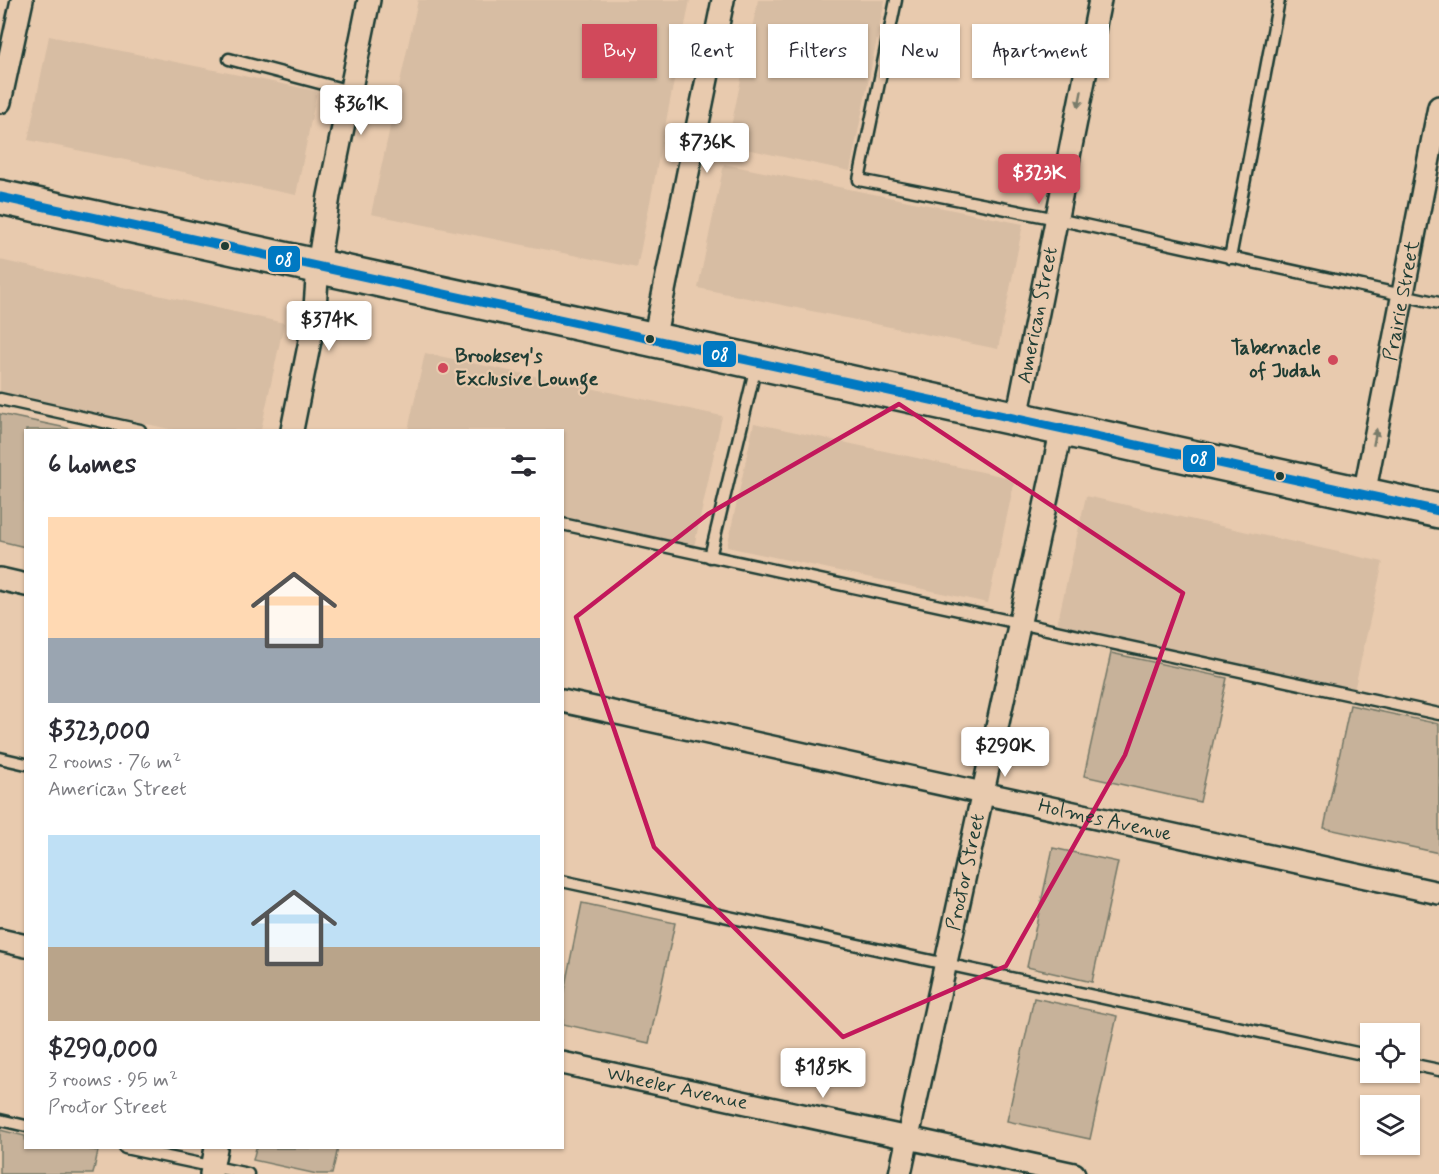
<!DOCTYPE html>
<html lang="en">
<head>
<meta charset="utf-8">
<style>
	:root { --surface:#fff; --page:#f2f2f3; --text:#2b2b33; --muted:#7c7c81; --accent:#d1495b }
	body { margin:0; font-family:Mynerve,sans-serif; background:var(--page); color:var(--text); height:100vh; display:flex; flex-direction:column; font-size:22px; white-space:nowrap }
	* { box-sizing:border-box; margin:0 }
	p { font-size:20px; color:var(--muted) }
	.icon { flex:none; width:33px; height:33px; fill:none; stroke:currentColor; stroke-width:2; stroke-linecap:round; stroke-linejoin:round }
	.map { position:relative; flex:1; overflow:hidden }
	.drawer { position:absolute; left:24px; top:429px; width:540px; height:720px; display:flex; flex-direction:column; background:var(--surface); border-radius:0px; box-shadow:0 2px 4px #0004 }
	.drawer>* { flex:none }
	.top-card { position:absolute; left:582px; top:24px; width:570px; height:54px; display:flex; gap:12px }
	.buttons { position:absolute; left:1360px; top:1023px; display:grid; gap:12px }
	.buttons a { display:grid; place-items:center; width:60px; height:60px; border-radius:0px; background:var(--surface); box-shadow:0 2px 4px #0004; font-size:30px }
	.price { position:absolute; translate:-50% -51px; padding:0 14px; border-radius:6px; background:#fff; color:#222; font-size:20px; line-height:39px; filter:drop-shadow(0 2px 3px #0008) }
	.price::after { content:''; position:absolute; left:50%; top:36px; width:18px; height:14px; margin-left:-9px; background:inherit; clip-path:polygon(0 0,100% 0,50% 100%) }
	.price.current { background:var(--accent); color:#fff }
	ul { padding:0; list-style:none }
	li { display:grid; align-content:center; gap:12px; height:318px; padding:0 24px }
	li span { display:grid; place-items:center; height:186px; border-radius:0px; color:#555 }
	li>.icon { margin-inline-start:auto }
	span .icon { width:108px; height:108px; fill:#fffc; stroke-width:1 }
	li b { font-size:26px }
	h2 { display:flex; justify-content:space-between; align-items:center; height:72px; padding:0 24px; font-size:26px }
	.chip { padding:0 21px; border-radius:0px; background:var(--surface); box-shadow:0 2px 4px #0004; font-size:21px; line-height:54px }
	.chip.current { background:var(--accent); color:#fff }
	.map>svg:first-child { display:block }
</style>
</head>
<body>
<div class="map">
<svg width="1439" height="1174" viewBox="0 0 1439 1174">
	<rect width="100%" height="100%" fill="#e8caae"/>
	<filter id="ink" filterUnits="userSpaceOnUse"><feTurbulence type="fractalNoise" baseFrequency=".0167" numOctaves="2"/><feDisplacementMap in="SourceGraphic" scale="12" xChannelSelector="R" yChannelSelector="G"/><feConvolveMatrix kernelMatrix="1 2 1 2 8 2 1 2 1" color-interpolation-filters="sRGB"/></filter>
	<g filter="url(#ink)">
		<!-- built -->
		<g fill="#d7bda3">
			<polygon points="418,0 690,0 637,268 371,214"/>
			<polygon points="758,0 885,0 850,171 727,145"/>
			<polygon points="49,36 317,91 296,195 28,140"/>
			<polygon points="724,164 1023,224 998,349 698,288"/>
			<polygon points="0,260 284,323 261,430 174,430 0,392"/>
			<polygon points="425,353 722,416 694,547 563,519 562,430 408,430"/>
			<polygon points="754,423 1015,479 988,603 727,547"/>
			<polygon points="1086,496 1383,562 1354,691 1057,625"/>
		</g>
		<!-- green -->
		<g fill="#c7b29a" stroke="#737867" stroke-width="1.5">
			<polygon points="0,414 76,430 26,430 25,547 0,541"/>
			<polygon points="1111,653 1227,678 1200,802 1084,776"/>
			<polygon points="1350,705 1439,724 1439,853 1324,828"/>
			<polygon points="1053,848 1118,862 1092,982 1027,967"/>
			<polygon points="582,903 675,923 649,1043 563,1024 563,995"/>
			<polygon points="1034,998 1117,1016 1090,1139 1007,1121"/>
			<polygon points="0,1130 25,1136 26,1148 80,1148 98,1151 93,1174 0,1174"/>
			<polygon points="256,1148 338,1148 332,1174 317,1174 253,1160"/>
		</g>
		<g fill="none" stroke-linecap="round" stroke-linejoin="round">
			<defs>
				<g id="lane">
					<polyline points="896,0 859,180 1057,219 1439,303"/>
					<polyline points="229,59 350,91"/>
					<polyline points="1230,258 1279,0"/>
					<polyline points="0,399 140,430"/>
					<polyline points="562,524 1439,714"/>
					<polyline points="710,557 756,366"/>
					<polyline points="0,758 26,764"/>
					<polyline points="562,881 1371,1056"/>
					<polyline points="1410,1064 1439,1070"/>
					<polyline points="0,1120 26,1126"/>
					<polyline points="125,1148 248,1174"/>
				</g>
				<g id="street">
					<polyline points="0,102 22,0"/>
					<polyline points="654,340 723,0"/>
					<path id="s1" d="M1017 418 1100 0"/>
					<polyline points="292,430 314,321 318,266 329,196 369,0"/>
					<path id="s2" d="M1364 495 1439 107"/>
					<polyline points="0,579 26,585"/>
					<path id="s3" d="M562 701 1439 893"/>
					<polyline points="0,940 26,946"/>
					<path id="s4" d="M562 1063 1074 1174"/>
					<polyline points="211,1174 216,1148"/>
					<path id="s5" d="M900 1174 1062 428"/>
				</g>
				<polyline id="primary" points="0,197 1439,511"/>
			</defs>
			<!-- lane casing -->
			<use href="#lane" stroke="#1f3d34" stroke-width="15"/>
			<!-- street casing -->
			<use href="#street" stroke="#1f3d34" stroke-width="26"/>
			<!-- primary casing -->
			<use href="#primary" stroke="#1f3d34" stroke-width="38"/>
			<!-- lane -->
			<use href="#lane" stroke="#e8caae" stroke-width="10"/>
			<!-- street -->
			<use href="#street" stroke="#e8caae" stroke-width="21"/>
			<!-- primary -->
			<use href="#primary" stroke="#e8caae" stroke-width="33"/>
			<defs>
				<polyline id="bus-1" points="0,197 1439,511"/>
			</defs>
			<!-- bus-1 casing -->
			<use href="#bus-1" stroke="#e8caae" stroke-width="14"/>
			<!-- bus-1 -->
			<use href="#bus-1" stroke="#0079c2" stroke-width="9"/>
		</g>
		<!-- one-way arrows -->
		<defs><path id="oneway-solid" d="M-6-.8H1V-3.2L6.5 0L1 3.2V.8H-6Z" transform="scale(1.5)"/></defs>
		<g fill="#797c6b">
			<use href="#oneway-solid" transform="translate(1080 99) rotate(101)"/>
			<use href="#oneway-solid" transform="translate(1375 437) rotate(-79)"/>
		</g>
	</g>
	<!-- marked area -->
	<path fill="none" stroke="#c2185b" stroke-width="4.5" stroke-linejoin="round" d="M899 404 1183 593 1125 755 1006 966 843 1037 654 847 576 617 708 514Z"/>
	<!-- markers -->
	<g fill="#1f3d34" stroke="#e8caae" stroke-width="2">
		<circle cx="225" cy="246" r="5"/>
		<circle cx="650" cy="339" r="5"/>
		<circle cx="1280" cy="476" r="5"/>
	</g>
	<g fill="#d1495b" stroke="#e8caae" stroke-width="2">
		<circle cx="1333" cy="360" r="6"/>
		<circle cx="443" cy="368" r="6"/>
	</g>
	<g text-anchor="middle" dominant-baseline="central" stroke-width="4.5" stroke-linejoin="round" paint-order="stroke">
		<!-- street labels -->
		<g font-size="20" fill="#1f3d34" stroke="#e8caae">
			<text stroke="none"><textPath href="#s2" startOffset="198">Prairie Street</textPath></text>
			<text stroke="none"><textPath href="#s1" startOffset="105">American Street</textPath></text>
			<text stroke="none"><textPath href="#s3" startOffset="556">Holmes Avenue</textPath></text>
			<text stroke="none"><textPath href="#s5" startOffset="309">Proctor Street</textPath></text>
			<text stroke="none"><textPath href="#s4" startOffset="118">Wheeler Avenue</textPath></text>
		</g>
		<!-- poi labels -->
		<g font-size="20" font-weight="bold" fill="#1f3d34" stroke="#e8caae" text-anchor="end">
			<text x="1321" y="348">Tabernacle<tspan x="1321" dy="23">of Judah</tspan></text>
			<text x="455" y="356" text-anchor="start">Brooksey's<tspan x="455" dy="23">Exclusive Lounge</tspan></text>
		</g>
	</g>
	<g stroke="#e8caae" stroke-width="2">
		<rect x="267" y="245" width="34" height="28" rx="6" fill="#0079c2"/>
		<rect x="702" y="340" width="35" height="28" rx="6" fill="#0079c2"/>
		<rect x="1182" y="444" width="34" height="29" rx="6" fill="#0079c2"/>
	</g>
	<g font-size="16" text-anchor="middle" font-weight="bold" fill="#fff">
		<text x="284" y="265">08</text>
		<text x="720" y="360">08</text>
		<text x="1199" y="464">08</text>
	</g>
</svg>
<div class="buttons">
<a><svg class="icon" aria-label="locate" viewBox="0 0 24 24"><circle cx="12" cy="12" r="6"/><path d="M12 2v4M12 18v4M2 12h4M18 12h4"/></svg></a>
<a><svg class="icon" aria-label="layers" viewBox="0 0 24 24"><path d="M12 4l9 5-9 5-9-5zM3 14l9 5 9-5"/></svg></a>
</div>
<b class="price" style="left:361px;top:136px">$361K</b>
<b class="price" style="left:707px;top:174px">$736K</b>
<b class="price current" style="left:1039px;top:205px">$323K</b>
<b class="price" style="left:329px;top:352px">$374K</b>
<b class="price" style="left:1005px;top:778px">$290K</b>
<b class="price" style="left:823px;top:1099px">$185K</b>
<div class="top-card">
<a class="chip current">Buy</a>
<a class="chip">Rent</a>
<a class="chip">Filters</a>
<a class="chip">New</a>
<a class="chip">Apartment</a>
</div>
<section class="drawer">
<h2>6 homes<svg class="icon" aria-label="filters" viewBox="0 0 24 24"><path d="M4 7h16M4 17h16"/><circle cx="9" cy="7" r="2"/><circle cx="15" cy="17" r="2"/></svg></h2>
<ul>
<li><span style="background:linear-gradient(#ffd9b3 65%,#9aa5b1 0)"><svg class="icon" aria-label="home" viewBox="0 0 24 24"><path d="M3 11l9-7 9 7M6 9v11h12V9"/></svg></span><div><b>$323,000</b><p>2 rooms · 76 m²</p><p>American Street</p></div></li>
<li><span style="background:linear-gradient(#bfe0f5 60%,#b9a48a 0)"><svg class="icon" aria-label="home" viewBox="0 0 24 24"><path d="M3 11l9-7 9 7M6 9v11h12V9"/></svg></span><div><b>$290,000</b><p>3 rooms · 95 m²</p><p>Proctor Street</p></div></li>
</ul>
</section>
</div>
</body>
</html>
